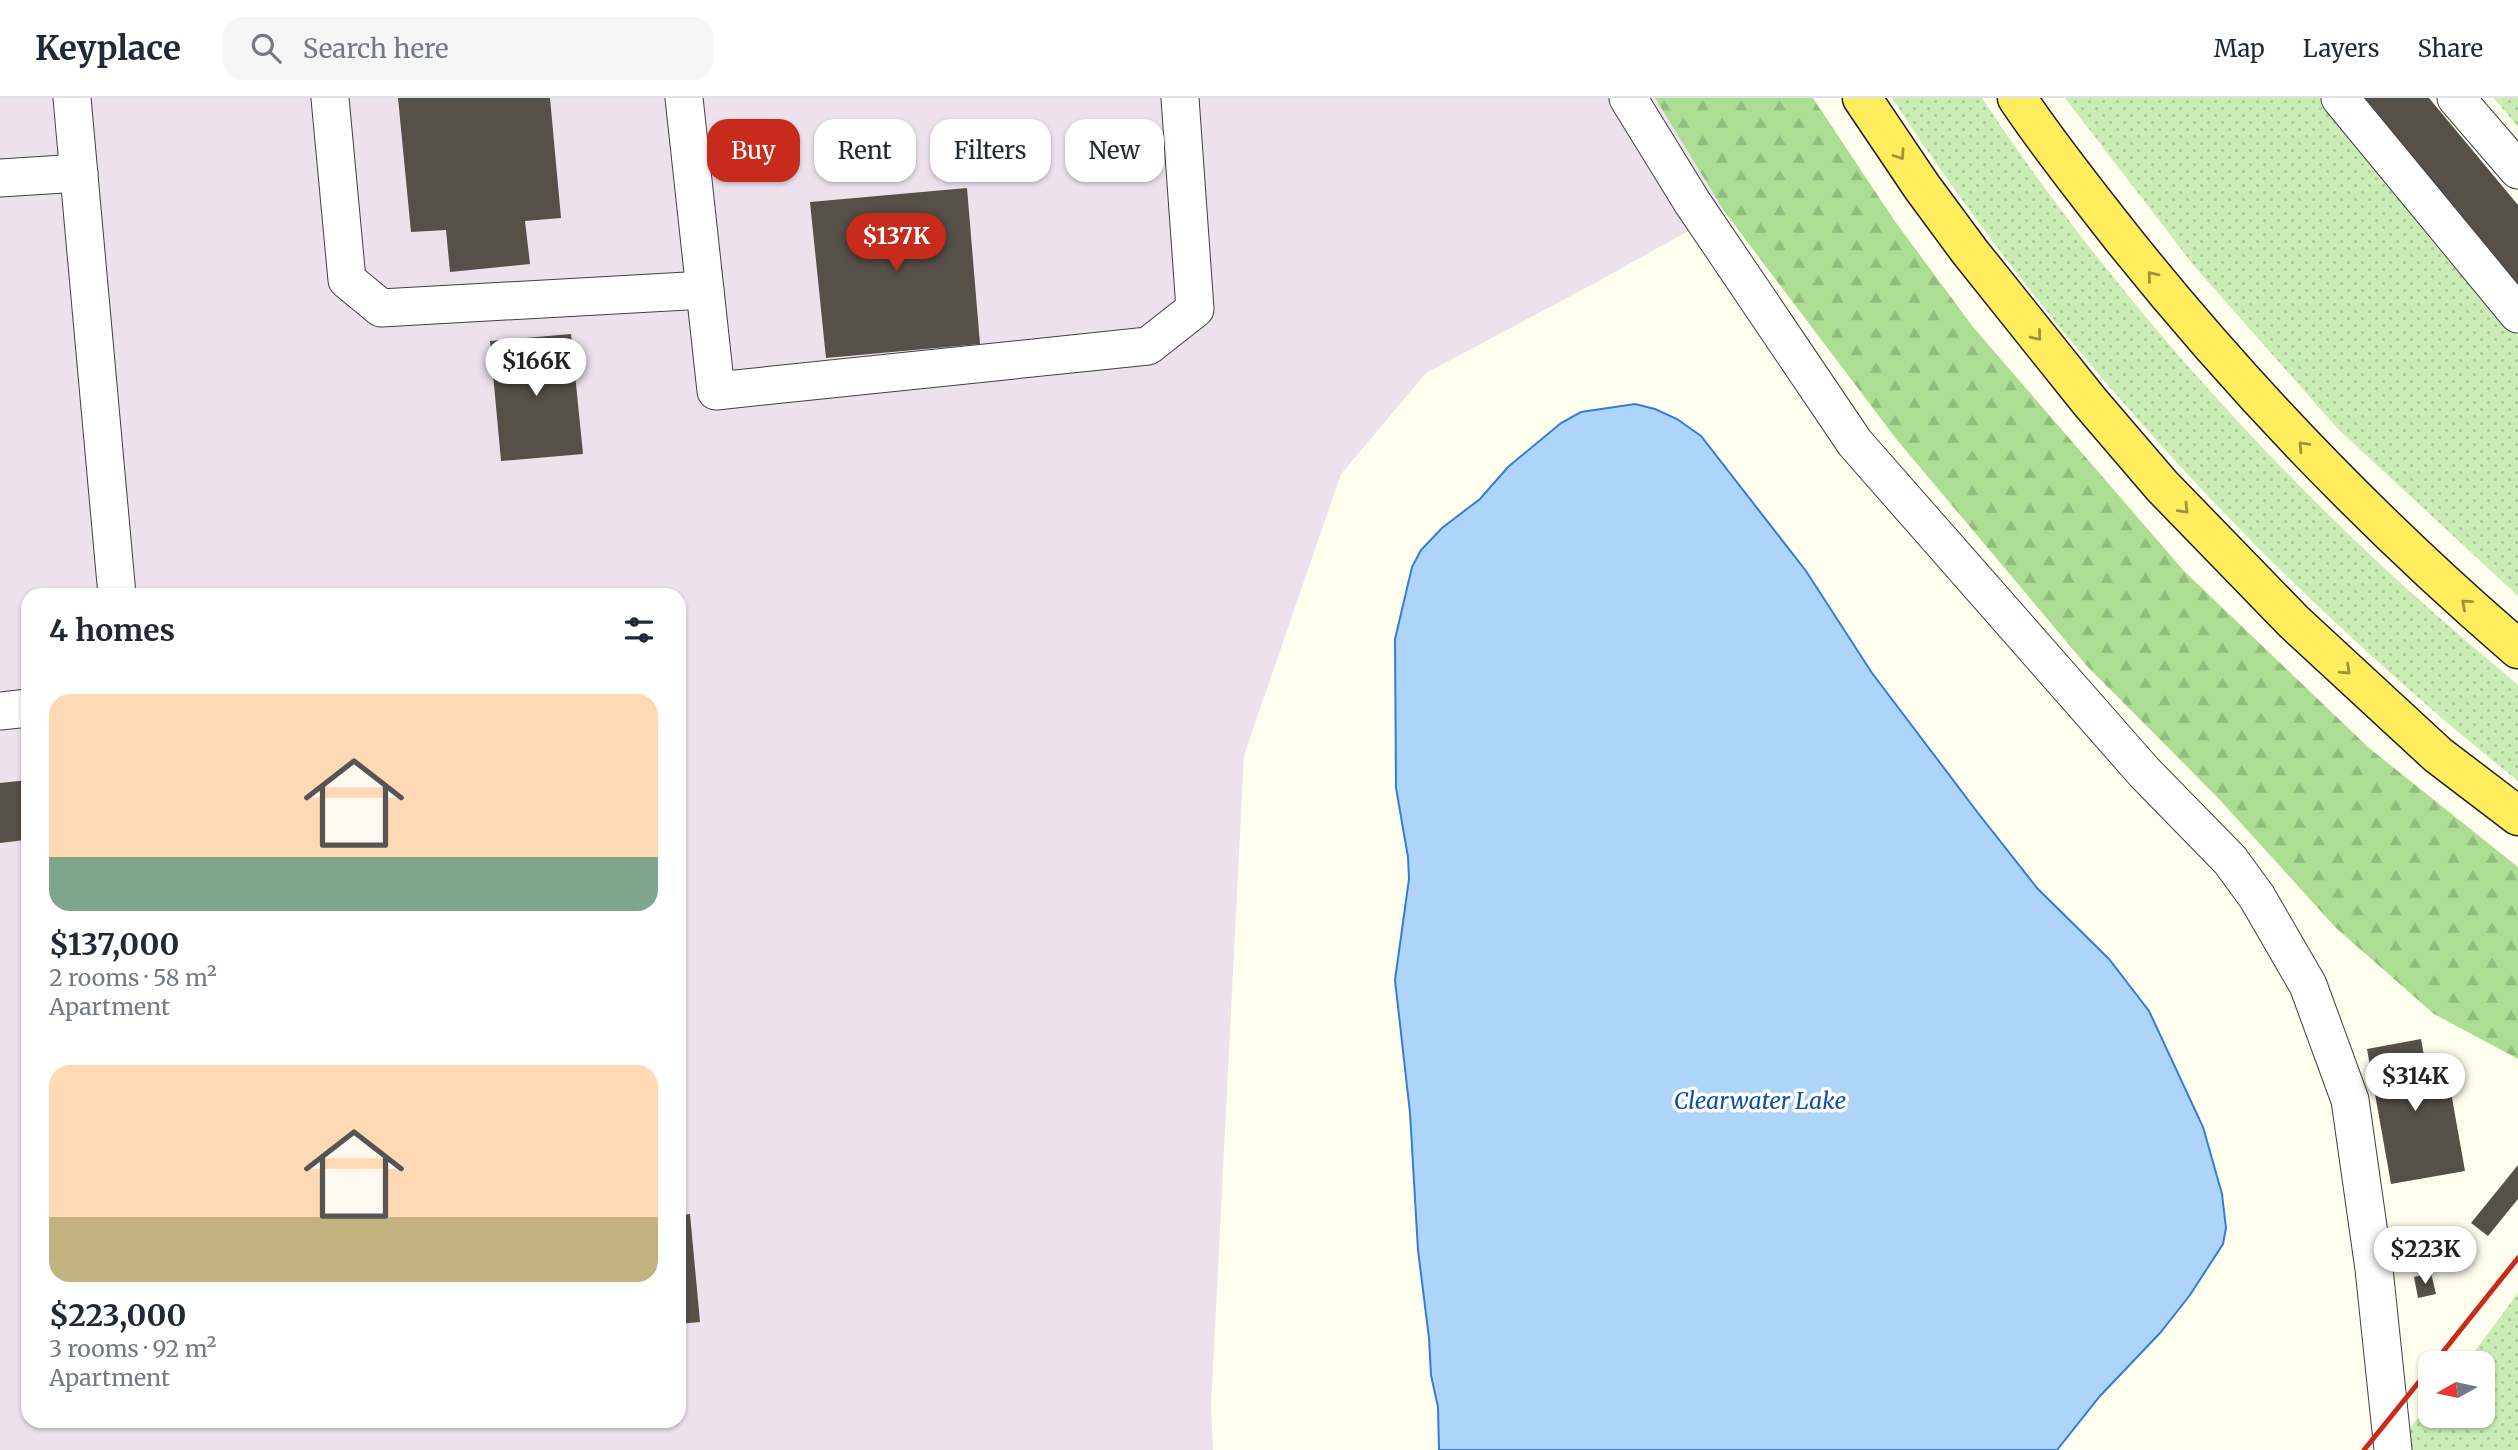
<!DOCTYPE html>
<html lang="en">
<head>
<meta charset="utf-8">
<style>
	:root { --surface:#fff; --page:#f6f6f7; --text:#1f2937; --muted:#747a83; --line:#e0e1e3; --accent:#c62b1c }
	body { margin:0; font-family:Merriweather,serif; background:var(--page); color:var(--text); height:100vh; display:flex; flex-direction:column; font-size:26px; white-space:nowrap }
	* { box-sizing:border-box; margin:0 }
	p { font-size:23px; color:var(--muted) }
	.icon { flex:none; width:38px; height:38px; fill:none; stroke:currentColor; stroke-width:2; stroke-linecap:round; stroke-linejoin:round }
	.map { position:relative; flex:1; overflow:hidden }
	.drawer { position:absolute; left:21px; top:490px; width:665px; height:840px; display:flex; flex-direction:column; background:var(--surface); border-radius:21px; box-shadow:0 2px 5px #0004 }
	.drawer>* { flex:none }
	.guide { position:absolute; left:707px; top:21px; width:665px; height:63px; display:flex; gap:14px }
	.needle { width:46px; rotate:261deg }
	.tools { position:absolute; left:2418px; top:1253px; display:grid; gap:14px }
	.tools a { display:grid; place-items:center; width:77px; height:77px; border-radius:14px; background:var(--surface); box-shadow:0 2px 5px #0004; font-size:35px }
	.price { position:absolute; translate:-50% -60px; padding:0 16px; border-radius:24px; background:#fff; color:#222; font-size:23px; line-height:46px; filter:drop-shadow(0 2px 4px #0008) }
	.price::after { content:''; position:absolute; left:50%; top:42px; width:21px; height:16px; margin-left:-10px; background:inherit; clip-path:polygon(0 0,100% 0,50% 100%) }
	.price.active { background:var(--accent); color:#fff }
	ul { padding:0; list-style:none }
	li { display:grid; align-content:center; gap:14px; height:371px; padding:0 28px }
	li span { display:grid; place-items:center; height:217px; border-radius:21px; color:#555 }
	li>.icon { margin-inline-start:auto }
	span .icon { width:126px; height:126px; fill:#fffc; stroke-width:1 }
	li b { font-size:30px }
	h2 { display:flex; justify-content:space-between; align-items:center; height:84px; padding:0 28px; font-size:30px }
	.chip { padding:0 24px; border-radius:21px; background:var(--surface); box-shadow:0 2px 5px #0004; font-size:24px; line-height:63px }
	.chip.active { background:var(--accent); color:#fff }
	header { display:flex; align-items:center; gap:42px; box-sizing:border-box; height:98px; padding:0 35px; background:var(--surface); border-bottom:2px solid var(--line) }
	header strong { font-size:33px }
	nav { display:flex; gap:38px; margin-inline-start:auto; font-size:24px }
	.search { width:490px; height:63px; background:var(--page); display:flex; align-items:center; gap:18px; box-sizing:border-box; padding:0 24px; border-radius:21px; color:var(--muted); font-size:26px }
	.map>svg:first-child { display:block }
</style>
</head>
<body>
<header>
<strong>Keyplace</strong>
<div class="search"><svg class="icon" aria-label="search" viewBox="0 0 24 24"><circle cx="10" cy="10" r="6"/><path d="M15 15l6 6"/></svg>Search here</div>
<nav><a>Map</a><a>Layers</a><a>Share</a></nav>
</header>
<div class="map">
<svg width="2518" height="1352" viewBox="0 0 2518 1352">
	<defs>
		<pattern id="grass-dots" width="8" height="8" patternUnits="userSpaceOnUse" patternTransform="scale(1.75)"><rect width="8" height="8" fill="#caecb5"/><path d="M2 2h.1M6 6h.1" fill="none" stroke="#acc99a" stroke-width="1.8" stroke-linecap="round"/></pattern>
		<pattern id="forest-firs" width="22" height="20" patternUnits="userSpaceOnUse" patternTransform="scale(1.75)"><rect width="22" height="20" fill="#abde93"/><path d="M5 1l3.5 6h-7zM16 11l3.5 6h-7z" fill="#92bd7e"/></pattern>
	</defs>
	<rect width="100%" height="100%" fill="#fffeee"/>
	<!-- industrial -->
	<path fill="#ede1ed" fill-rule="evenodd" d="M0 0H1655L1724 113 1595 185 1426 275 1341 376 1244 657 1211 1309 1213 1352H0ZM28 497H679V1323H28Z"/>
	<!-- grass -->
	<g fill="url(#grass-dots)">
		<path d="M1892 0H1982C2100 178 2247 345 2405 489 2442 523 2480 554 2518 587V683C2277 490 2062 259 1892 0Z"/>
		<polygon points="2065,0 2322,0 2518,238 2518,498 2338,331 2195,169"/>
		<polygon points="2494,0 2518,0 2518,29"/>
		<polygon points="2518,1195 2518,1352 2400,1352 2412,1327 2431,1305 2431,1318 2483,1318 2483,1265 2466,1265"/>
	</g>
	<!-- forest -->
	<polygon fill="url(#forest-firs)" points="1655,0 1813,0 1894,122 1973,229 2184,473 2369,650 2518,769 2518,961 2434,916 2336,830 2219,701 2086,567 1897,342 1724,113"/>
	<!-- water -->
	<polygon fill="#afd4fa" stroke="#317ed6" stroke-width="2" points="1635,306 1655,311 1677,321 1701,338 1806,473 1872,575 1978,715 2037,790 2109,861 2149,913 2203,1029 2222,1096 2226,1130 2223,1146 2190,1197 2160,1235 2100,1298 2057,1352 1439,1352 1438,1309 1431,1277 1429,1240 1418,1152 1410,1015 1395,882 1409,781 1408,759 1396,690 1395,541 1412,469 1421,452 1442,430 1480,401 1508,369 1561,325 1581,314"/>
	<!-- building -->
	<g fill="#575049">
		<polygon points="398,0 550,0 561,120 525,123 530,166 450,174 446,132 411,134"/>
		<polygon points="2359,0 2429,0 2518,107 2518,190"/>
		<polygon points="967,90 980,246 826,260 810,104"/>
		<polygon points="571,236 583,356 501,363 490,243"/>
		<polygon points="28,682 28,749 26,749 25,742 0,745 0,685"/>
		<polygon points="2421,941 2426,969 2446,966 2465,1073 2391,1086 2367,951"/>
		<polygon points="2518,1067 2518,1101 2488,1138 2471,1125"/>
		<polygon points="690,1116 700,1224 679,1226 679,1117"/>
		<polygon points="2431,1175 2436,1196 2418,1200 2414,1179"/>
	</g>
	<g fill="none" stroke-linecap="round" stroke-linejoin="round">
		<defs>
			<g id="minor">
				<polyline points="72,0 117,497"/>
				<polyline points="330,0 347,182 381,210 705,192"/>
				<polyline points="684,0 716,293 1148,248 1195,211 1180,0"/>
				<polyline points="1628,0 1692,104 1855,345 2144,674 2230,762 2257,799 2308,887 2350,1002 2374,1171 2393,1352"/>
				<polyline points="2340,0 2518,216"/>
				<polyline points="2456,0 2518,72"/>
				<polyline points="0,80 79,75"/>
				<polyline points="0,613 28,610"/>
			</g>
			<g id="major">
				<polyline points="1862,0 1922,89 1970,154 2090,304 2162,388 2294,524 2438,657 2518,718"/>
				<path d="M2017 0C2049 48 2086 94 2122 140 2241 289 2373 426 2518 551"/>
			</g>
		</defs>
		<!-- minor casing -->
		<use href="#minor" stroke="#404040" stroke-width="39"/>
		<!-- major casing -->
		<use href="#major" stroke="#1e1e1e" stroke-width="41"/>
		<!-- minor -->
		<use href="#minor" stroke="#fff" stroke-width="37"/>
		<!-- major -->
		<use href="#major" stroke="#ffed5e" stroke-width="38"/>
		<!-- rail -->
		<g stroke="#c62b1c" stroke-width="5">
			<polyline points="2434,1265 2518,1160"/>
			<polyline points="2364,1352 2431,1269"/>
		</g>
	</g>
	<!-- one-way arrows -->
	<defs><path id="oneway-chevron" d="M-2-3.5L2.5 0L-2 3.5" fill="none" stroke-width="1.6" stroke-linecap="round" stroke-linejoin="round" transform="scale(1.75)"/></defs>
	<g stroke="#9e933e">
		<use href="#oneway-chevron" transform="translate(1900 57) rotate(56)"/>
		<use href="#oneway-chevron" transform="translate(2152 178) rotate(-129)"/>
		<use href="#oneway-chevron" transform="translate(2037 238) rotate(51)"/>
		<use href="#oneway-chevron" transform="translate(2303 348) rotate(-134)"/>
		<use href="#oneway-chevron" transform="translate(2184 411) rotate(46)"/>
		<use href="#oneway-chevron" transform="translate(2466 506) rotate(-139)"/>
		<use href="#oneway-chevron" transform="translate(2346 572) rotate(43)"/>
	</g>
	<g text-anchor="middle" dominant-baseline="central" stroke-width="7" stroke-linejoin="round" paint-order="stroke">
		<!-- water labels -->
		<g font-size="23" font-style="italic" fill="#0e51a7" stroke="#fff">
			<text x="1760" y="1002">Clearwater Lake</text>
		</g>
	</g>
</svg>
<div class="tools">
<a><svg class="needle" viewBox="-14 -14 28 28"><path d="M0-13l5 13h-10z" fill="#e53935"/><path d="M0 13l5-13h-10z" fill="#747a83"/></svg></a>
</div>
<b class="price active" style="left:896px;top:175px">$137K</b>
<b class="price" style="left:536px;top:300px">$166K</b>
<b class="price" style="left:2415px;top:1015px">$314K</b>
<b class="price" style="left:2425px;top:1188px">$223K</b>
<div class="guide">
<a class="chip active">Buy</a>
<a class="chip">Rent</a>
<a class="chip">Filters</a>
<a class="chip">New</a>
</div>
<section class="drawer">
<h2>4 homes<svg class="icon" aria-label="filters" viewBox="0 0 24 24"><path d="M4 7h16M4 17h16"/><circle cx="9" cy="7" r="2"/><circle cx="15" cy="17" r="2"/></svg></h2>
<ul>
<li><span style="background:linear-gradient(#ffd9b3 75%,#7fa58c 0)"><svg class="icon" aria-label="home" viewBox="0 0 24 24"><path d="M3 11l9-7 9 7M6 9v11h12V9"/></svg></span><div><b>$137,000</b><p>2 rooms · 58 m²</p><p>Apartment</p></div></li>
<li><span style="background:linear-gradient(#ffd9b3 70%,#c2b280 0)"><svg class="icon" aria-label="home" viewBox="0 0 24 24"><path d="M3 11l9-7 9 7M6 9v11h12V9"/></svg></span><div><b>$223,000</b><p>3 rooms · 92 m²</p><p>Apartment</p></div></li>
</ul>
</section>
</div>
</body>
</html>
